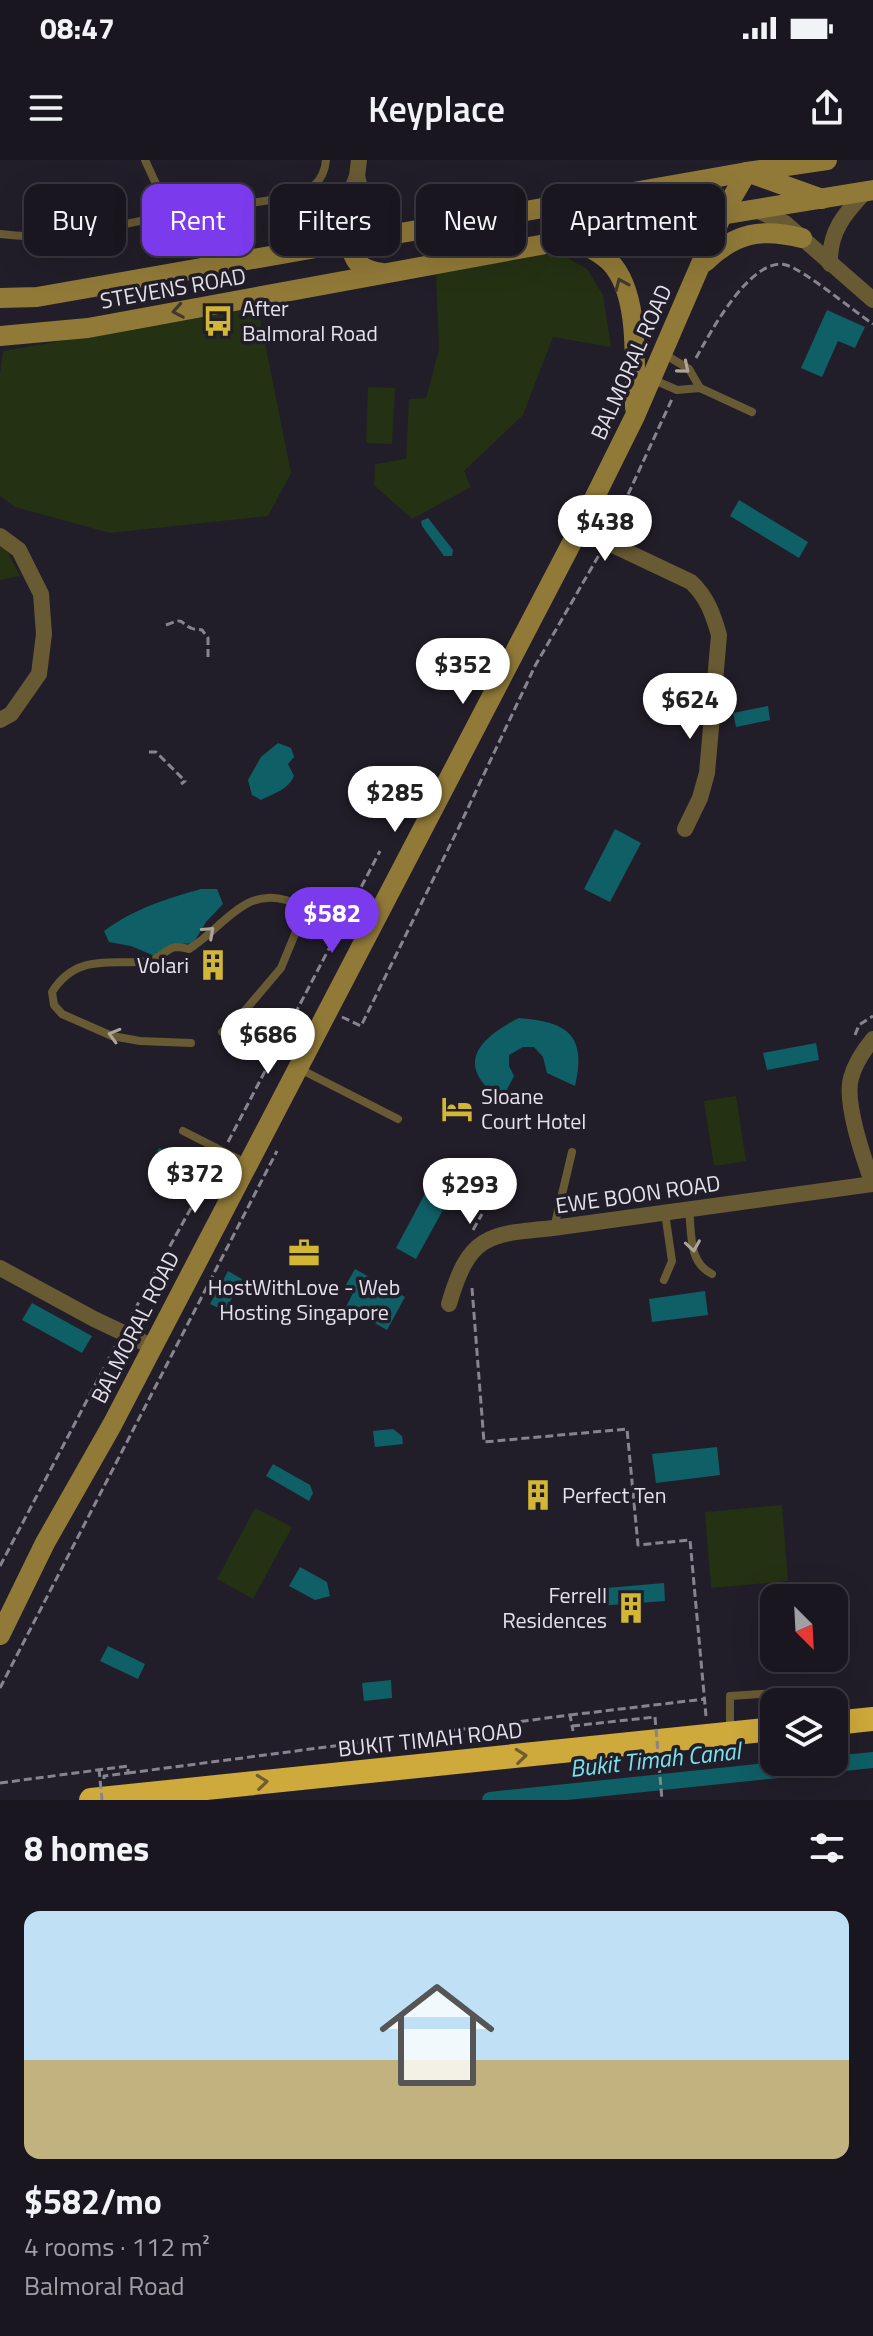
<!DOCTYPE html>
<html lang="en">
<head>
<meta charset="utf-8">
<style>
	:root { --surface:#1a161f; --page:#27232c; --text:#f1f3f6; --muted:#9f9fa4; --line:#38353d; --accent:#7c3aed }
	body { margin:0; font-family:"Titillium Web",sans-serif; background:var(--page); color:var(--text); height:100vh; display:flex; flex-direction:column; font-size:30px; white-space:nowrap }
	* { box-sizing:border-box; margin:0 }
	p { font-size:26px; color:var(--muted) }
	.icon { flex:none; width:44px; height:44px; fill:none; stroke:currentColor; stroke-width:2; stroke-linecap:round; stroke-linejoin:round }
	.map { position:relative; height:1640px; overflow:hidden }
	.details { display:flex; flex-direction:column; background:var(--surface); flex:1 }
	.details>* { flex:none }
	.hud { position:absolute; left:24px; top:24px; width:826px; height:72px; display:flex; gap:16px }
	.needle { width:52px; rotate:156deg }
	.fabs { position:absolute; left:760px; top:1424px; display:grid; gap:16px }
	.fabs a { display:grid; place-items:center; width:88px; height:88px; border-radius:16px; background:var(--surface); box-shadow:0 8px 32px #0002,0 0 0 2px var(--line); font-size:40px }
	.price { position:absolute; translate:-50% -68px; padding:0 18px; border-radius:28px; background:#fff; color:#222; font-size:26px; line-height:52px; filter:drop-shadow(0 2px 4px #0008) }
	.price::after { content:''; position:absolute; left:50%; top:48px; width:24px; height:18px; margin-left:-12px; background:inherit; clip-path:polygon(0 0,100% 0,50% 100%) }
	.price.on { background:var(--accent); color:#fff }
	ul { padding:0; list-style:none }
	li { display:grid; align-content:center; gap:16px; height:424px; padding:0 24px }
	li span { display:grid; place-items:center; height:248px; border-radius:16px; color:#555 }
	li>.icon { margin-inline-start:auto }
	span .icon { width:144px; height:144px; fill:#fffc; stroke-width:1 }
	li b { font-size:34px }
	h2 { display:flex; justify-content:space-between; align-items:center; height:96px; padding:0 24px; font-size:34px }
	.chip { padding:0 28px; border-radius:16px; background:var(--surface); box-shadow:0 8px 32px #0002,0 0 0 2px var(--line); font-size:28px; line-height:72px }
	.chip.on { background:var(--accent); color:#fff }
	.status { display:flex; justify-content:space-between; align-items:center; height:56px; padding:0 40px; background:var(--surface); direction:ltr }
	.status svg { height:22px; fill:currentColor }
	header { display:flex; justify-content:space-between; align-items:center; height:104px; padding:0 24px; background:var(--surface); font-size:36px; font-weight:600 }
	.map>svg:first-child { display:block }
</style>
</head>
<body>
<div class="status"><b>08:47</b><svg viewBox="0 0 49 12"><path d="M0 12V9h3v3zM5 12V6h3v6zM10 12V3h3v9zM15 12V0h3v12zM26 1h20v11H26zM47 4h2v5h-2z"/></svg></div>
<header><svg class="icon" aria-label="menu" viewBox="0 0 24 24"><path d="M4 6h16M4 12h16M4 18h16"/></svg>Keyplace<svg class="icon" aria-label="share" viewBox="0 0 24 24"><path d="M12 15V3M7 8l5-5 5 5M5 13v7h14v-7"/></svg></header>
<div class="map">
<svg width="873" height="1640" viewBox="0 0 873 1640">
	<rect width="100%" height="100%" fill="#221e29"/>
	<!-- green -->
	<g fill="#243113">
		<polygon points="557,92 587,109 603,135 611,187 553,177 523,255 464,311 471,327 412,359 374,325 375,304 406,299 409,239 426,238 439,190 436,114"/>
		<polygon points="258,148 291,313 268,356 110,373 15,347 0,336 0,214 3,191"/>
		<polygon points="368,227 395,228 392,284 366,283"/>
		<polygon points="0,377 20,416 0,420"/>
		<polygon points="736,936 746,1001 714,1006 704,941"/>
		<polygon points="782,1345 788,1421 711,1428 705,1352"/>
		<polygon points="255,1348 292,1367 253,1439 217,1419"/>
	</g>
	<!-- water -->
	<g fill="#0f5f66">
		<polygon points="827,150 865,167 855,188 838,181 822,217 801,208"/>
		<polygon points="739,340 808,382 799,398 730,356"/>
		<polygon points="428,358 453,390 452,396 444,396 422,366 421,361"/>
		<polygon points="768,546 770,560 736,567 733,553"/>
		<path d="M278 583 291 588 294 597 288 604 294 616C288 630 274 633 261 640L252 635 248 620 261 597Z"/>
		<polygon points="615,669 641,683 610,742 584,729"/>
		<path d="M201 729H217L223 744 206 762 193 784C177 782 169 788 157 797L131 786 109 782 104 771C134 749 165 739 201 729Z"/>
		<path d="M519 858C567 862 587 874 575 926L547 913 543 897 534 887H523L509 895V906L514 916 502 939C453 907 478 878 519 858Z"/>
		<polygon points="816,883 819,900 767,910 763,893"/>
		<polygon points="159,988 176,996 163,1022 147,1015"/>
		<polygon points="428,1028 449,1039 416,1099 396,1088"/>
		<polygon points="355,1109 405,1137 387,1170 346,1147 353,1133 344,1128"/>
		<polygon points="228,1111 242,1119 225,1151 210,1144"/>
		<polygon points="705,1131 708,1155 652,1162 649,1139"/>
		<polygon points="32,1143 92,1176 82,1193 22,1160"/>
		<polygon points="393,1269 402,1276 403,1284 375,1287 373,1271"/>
		<polygon points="717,1287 720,1315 656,1323 652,1294"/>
		<polygon points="273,1304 310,1325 313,1333 309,1341 266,1316"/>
		<polygon points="300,1407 327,1422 330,1436 315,1440 289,1426"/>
		<polygon points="664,1423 665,1441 596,1446 595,1429"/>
		<polygon points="108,1486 145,1504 138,1519 100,1501"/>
		<polygon points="391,1520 392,1538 364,1541 362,1523"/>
	</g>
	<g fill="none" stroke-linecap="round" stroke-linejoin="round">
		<!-- canal -->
		<polyline stroke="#0f5f66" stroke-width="16" points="490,1640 873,1600"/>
		<!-- path -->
		<g stroke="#88848e" stroke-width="3" stroke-dasharray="8 4" stroke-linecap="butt">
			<path d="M696 198C710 173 751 96 786 105 803 109 855 152 873 164"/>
			<polyline points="613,367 672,239"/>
			<path d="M166 465C187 457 177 462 191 468 195 470 199 469 202 470L208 478V499"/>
			<polyline points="149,592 156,592 185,621 181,624"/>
			<polyline points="342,857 361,866 459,667 535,506 599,395"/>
			<polyline points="855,875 859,865 873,856"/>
			<polyline points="228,982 380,691"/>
			<polyline points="473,1070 482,1054"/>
			<polyline points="472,1128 484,1282 627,1269 638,1385 690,1380 706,1556"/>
			<polyline points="129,1160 216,1003"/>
			<polyline points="0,1406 116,1185"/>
			<polyline points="0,1528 277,991"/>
			<polyline points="570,1555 705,1539"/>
			<polyline points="572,1566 655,1557"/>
			<polyline points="128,1613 570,1555 573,1571"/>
			<polyline points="0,1623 128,1606 128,1613 104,1616 104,1619"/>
		</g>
		<!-- lane -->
		<g stroke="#685a33" stroke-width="8">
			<polyline points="145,0 163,39 166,56"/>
			<path d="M0 74C57 82 110 66 166 56 207 49 248 44 289 37 309 32 324 23 326 0"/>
			<polyline points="664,194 689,209 700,228"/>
			<polyline points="652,219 677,230 700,228 752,252"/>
			<path d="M191 883 140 881 112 876 62 854 54 845 52 832C77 792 112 806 149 801 159 800 166 788 176 787 181 787 185 788 189 789 221 770 243 727 286 740 295 743 301 748 302 757L281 808 242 854 222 872"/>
			<polyline points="298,908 398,959"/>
			<polyline points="183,971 246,1003"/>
			<path d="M689 1050C692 1074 688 1102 712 1114"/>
			<polyline points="554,1068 572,992"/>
			<polyline points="664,1120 672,1101 665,1053"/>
			<polyline points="730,1569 730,1536 777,1533 780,1542"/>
		</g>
		<!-- street -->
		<g stroke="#685a33" stroke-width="16">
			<polyline points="357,16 373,77"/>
			<polyline points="756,50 785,63 873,140"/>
			<polyline points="350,81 348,40 357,16 359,0"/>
			<path d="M830 104C829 72 844 54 865 32"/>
			<path d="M579 369 691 422C707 437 713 454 719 475L707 613 700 638 685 669"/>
			<polyline points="0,376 19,390 41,434 44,474 39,514 11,554 0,560"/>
			<path d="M873 1024C864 1000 844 942 851 918 855 903 863 891 873 879"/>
			<polyline points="0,1108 94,1159 151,1186"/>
			<path d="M449 1144C469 1075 487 1074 553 1068L873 1024"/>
		</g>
		<!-- secondary -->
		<g stroke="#917a38" stroke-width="20">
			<polyline points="747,12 822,39"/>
			<path d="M573 79C586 86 599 91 610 102 641 134 634 207 635 248"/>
			<path d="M350 81C353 102 360 110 382 113"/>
			<path d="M705 102C736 72 762 68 802 78"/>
			<polyline points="0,138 37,137 747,12 827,0"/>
			<polyline points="0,176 88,168 573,79 873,30"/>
			<polyline points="0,1475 45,1383 112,1265 579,369 635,256 722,55 747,12"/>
		</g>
		<!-- highway -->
		<g stroke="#cea93b" stroke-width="24">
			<polyline points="834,1563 873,1559"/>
			<polyline points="91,1640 774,1569"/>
		</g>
		<!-- path-bridge -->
		<g stroke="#88848e" stroke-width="3" stroke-dasharray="8 4" stroke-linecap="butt">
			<polyline points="655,1557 662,1640"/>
			<polyline points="99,1609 102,1640"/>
		</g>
	</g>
	<!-- one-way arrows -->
	<defs><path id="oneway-chevron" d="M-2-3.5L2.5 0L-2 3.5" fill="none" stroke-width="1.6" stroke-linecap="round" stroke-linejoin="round" transform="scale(2)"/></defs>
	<g stroke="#433a2e">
		<use href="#oneway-chevron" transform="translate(621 124) rotate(-113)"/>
		<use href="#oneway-chevron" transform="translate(178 151) rotate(170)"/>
	</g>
	<g stroke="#aca497">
		<use href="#oneway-chevron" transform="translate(684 208) rotate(40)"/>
		<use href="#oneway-chevron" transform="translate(209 772) rotate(-42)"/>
		<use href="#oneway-chevron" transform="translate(114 875) rotate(-164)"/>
		<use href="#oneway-chevron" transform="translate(693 1086) rotate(81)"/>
	</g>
	<g stroke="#6f5d31">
		<use href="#oneway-chevron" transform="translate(521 1596) rotate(-6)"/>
		<use href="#oneway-chevron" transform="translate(262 1622) rotate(-6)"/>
	</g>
	<!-- icons -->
	<defs>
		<symbol id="bus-bare" viewBox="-9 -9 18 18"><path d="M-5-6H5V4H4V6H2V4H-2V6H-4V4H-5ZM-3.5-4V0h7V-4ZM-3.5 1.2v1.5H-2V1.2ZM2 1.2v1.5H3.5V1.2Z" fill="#d4b635" stroke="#221e29" stroke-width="2.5" paint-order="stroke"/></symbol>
		<symbol id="building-bare" viewBox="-9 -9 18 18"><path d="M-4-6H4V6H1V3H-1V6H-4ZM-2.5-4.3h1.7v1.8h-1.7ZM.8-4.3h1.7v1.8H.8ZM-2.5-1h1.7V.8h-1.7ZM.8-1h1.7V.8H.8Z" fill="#d4b635" stroke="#221e29" stroke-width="2.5" paint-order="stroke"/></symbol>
		<symbol id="hotel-bare" viewBox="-9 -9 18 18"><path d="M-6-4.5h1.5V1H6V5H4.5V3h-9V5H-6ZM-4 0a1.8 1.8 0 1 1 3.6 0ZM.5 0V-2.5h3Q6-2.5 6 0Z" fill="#d4b635" stroke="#221e29" stroke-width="2.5" paint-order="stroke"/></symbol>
		<symbol id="office-bare" viewBox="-9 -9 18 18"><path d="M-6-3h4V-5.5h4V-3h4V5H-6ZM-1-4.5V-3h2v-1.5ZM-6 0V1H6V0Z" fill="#d4b635" stroke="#221e29" stroke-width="2.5" paint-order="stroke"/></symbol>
	</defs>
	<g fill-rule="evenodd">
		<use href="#bus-bare" x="196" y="139" width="44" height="44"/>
		<use href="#building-bare" x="191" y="783" width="44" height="44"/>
		<use href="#hotel-bare" x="435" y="927" width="44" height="44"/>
		<use href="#office-bare" x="282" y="1071" width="44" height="44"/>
		<use href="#building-bare" x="516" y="1313" width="44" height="44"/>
		<use href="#building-bare" x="609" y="1426" width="44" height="44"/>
	</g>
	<g text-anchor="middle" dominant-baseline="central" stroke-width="7" stroke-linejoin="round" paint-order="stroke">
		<!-- street labels -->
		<g font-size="22" fill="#e4e1e9" stroke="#221e29">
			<text transform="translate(173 128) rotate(-10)">STEVENS ROAD</text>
			<text transform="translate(631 202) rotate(-66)">BALMORAL ROAD</text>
			<text transform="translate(638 1034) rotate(-8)">EWE BOON ROAD</text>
			<text transform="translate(135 1167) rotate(-63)">BALMORAL ROAD</text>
			<text transform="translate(430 1579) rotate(-6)">BUKIT TIMAH ROAD</text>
		</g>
		<!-- poi labels -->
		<g font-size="22" fill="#e4e1e9" stroke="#221e29" text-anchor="start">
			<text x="242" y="148">After<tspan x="242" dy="25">Balmoral Road</tspan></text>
			<text x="189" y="805" text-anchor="end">Volari</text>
			<text x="481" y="936">Sloane<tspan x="481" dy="25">Court Hotel</tspan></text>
			<text x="304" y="1127" text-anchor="middle">HostWithLove - Web<tspan x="304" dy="25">Hosting Singapore</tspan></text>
			<text x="562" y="1335">Perfect Ten</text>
			<text x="607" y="1435" text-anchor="end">Ferrell<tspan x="607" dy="25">Residences</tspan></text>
		</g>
		<!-- water labels -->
		<g font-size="24" font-style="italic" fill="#76e3ee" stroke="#221e29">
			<text transform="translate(655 1599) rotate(-6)">Bukit Timah Canal</text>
		</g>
	</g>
</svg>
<div class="fabs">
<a><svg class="needle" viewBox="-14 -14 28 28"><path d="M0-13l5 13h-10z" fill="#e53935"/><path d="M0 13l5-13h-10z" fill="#9f9fa4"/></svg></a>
<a><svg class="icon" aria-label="layers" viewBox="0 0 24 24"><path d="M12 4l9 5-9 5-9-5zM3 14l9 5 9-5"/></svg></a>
</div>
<b class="price" style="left:605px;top:403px">$438</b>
<b class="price" style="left:463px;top:546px">$352</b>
<b class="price" style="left:690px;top:581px">$624</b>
<b class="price" style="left:395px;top:674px">$285</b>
<b class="price on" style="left:332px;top:795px">$582</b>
<b class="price" style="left:268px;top:916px">$686</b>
<b class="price" style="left:195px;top:1055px">$372</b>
<b class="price" style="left:470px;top:1066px">$293</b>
<div class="hud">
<a class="chip">Buy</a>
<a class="chip on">Rent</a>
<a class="chip">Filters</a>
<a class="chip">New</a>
<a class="chip">Apartment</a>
</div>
</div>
<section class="details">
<h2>8 homes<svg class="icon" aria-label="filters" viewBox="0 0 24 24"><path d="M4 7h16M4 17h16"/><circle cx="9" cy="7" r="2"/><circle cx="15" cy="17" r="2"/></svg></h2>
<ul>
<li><span style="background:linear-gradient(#bfe0f5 60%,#c2b280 0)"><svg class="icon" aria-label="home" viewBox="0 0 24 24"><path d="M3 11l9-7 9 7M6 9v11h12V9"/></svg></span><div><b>$582/mo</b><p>4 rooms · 112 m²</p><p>Balmoral Road</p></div></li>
</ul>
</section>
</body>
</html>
